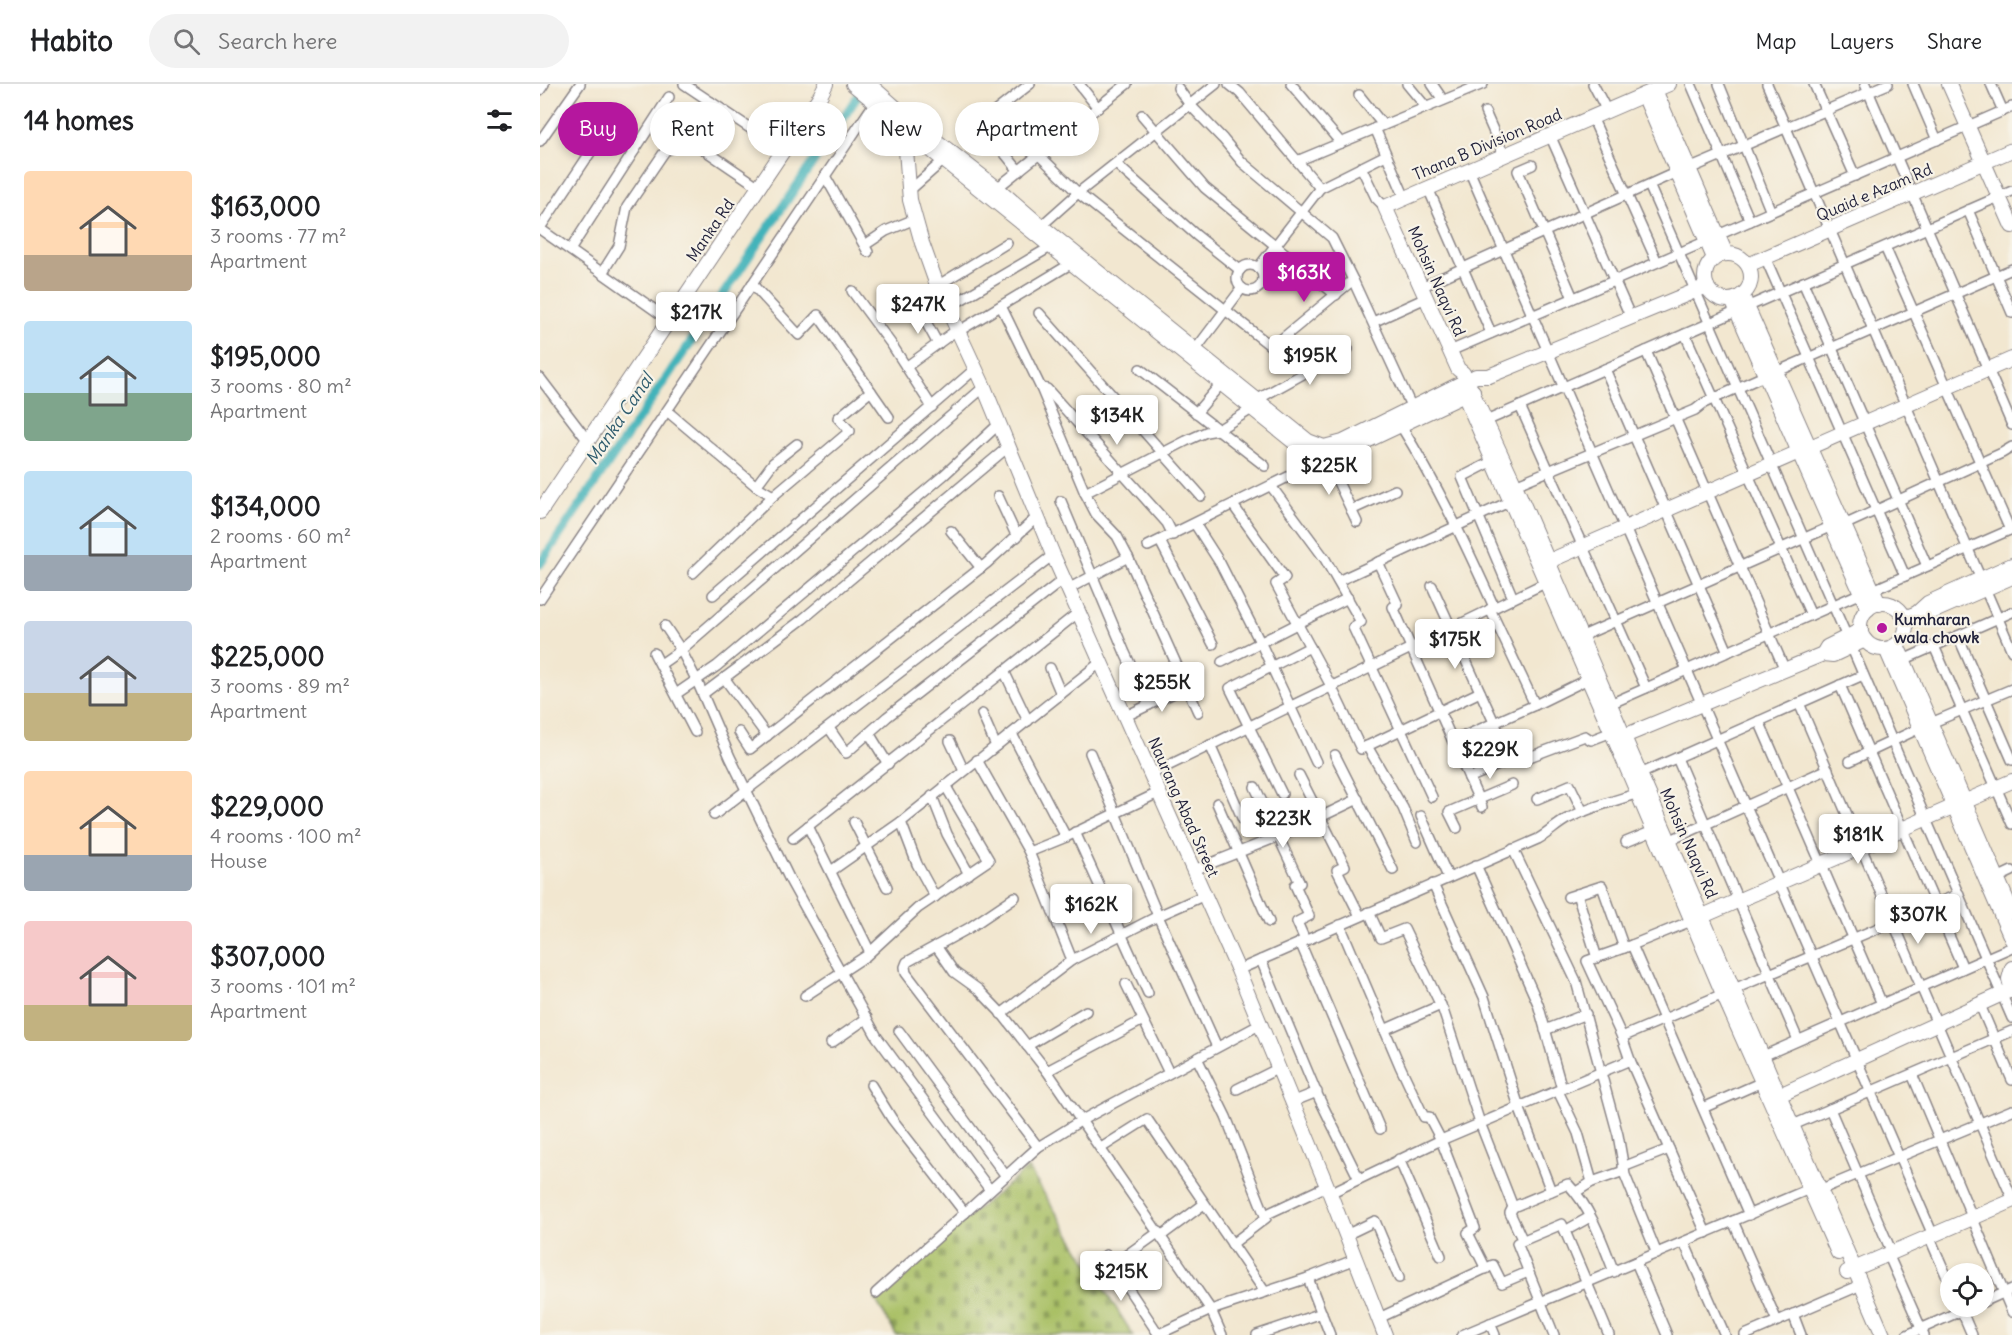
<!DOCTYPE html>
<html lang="en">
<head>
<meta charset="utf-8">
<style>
	:root { --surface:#fff; --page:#f2f2f2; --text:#202124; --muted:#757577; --line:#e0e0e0; --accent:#b5179e }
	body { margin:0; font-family:Delius,sans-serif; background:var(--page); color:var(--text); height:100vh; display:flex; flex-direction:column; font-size:22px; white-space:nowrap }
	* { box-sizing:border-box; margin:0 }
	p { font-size:20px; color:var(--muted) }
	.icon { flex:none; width:33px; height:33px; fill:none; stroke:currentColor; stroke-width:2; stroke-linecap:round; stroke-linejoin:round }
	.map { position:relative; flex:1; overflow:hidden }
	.sheet { display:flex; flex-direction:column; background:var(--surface); width:540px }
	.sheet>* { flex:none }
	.banner { position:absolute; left:18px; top:18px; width:570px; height:54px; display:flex; gap:12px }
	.fabs { position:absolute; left:1400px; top:1179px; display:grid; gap:12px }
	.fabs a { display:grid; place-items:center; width:54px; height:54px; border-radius:50%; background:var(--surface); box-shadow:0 3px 9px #0003; font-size:30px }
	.price { position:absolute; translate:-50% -51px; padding:0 14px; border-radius:6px; background:#fff; color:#222; font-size:20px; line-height:39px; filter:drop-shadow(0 2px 3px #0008) }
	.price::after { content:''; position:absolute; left:50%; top:36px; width:18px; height:14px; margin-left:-9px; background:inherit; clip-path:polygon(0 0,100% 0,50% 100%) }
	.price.current { background:var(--accent); color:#fff }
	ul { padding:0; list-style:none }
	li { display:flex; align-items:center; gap:18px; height:150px; padding:0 24px }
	li span { display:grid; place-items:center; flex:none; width:168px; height:120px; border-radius:6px; color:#555 }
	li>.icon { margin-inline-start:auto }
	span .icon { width:72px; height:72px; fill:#fffc; stroke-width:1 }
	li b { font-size:26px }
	h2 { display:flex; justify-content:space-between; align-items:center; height:72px; padding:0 24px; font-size:26px }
	.pill { padding:0 21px; border-radius:27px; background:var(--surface); box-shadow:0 3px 9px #0003; font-size:21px; line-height:54px }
	.pill.current { background:var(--accent); color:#fff }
	header { display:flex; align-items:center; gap:36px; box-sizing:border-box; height:84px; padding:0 30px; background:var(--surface); border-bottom:2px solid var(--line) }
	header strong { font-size:28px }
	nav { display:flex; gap:33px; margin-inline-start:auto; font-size:21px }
	.search { width:420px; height:54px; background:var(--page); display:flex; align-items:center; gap:15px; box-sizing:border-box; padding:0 21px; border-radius:33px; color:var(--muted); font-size:22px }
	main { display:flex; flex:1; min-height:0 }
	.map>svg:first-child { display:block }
</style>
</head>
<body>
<header>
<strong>Habito</strong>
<div class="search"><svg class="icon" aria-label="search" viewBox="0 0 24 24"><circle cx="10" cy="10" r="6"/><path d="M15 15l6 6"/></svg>Search here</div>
<nav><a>Map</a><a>Layers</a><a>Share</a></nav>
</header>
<main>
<section class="sheet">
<h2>14 homes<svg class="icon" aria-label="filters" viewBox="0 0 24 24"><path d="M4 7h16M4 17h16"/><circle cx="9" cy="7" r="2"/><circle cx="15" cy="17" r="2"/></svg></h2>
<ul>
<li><span style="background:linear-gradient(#ffd9b3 70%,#b9a48a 0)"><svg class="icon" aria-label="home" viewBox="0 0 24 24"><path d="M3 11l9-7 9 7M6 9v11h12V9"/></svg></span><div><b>$163,000</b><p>3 rooms · 77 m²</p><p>Apartment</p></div></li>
<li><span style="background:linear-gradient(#bfe0f5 60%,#7fa58c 0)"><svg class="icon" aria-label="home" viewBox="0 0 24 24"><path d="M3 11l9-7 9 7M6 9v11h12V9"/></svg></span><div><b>$195,000</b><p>3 rooms · 80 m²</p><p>Apartment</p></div></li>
<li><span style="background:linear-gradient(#bfe0f5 70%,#9aa5b1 0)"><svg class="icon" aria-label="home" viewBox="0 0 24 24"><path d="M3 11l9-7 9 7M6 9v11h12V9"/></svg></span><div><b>$134,000</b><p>2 rooms · 60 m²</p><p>Apartment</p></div></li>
<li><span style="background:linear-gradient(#c9d6e8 60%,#c2b280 0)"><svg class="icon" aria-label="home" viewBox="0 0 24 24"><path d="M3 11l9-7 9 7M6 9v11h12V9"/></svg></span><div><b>$225,000</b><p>3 rooms · 89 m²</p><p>Apartment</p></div></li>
<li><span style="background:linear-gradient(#ffd9b3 70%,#9aa5b1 0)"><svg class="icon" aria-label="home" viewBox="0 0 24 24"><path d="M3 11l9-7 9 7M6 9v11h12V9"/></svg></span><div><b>$229,000</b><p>4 rooms · 100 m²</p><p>House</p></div></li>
<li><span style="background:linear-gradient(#f6c9c9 70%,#c2b280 0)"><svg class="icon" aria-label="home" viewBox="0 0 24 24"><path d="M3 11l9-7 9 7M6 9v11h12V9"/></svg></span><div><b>$307,000</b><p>3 rooms · 101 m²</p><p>Apartment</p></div></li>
</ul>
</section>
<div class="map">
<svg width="1472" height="1251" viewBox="0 0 1472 1251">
	<defs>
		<pattern id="cemetery-stones" width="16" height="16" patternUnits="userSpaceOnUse" patternTransform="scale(1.5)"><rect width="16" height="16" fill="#a8bf64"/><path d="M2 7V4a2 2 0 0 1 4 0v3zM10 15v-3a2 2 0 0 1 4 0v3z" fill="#889b54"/></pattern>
	</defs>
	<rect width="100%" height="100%" fill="#f7f3e8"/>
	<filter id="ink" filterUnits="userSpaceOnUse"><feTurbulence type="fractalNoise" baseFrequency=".0167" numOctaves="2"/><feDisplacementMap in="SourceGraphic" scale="12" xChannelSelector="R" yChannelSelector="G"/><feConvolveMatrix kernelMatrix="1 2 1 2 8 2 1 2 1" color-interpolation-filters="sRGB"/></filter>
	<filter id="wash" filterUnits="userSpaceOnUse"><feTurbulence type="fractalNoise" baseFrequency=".008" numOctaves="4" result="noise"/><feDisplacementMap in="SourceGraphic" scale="24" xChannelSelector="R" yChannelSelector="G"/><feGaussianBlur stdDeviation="1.35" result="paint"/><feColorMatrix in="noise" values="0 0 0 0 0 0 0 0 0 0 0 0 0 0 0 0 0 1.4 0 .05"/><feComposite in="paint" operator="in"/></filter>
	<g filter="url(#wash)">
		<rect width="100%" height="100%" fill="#f2e7d0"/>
		<!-- cemetery -->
		<polygon fill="url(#cemetery-stones)" stroke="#657050" stroke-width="1.5" points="488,1084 593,1251 356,1251 335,1215 420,1140"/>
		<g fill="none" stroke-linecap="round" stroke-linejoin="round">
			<!-- canal -->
			<polyline stroke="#43b3ba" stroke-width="9" points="0,480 324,3"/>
		</g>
	</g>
	<g filter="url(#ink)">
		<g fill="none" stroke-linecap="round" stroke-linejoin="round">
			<defs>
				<g id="street">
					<polyline points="144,0 244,67"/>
					<polyline points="539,0 558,24"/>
					<polyline points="689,0 700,9 780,104"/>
					<polyline points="751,0 801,59"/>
					<polyline points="867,0 886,23"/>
					<polyline points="892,0 903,16"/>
					<polyline points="1053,0 1067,27"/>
					<polyline points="1151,0 1210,137"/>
					<polyline points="1179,0 1231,128"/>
					<polyline points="1227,0 1472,567"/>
					<polyline points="1274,0 1315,92"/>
					<polyline points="1325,0 1472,341"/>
					<polyline points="1373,0 1397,56"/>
					<polyline points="1451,0 1463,27"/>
					<polyline points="638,4 650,21 683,55 702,78 792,154 813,196 872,324"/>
					<polyline points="0,6 4,0"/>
					<polyline points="819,11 843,41"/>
					<polyline points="945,28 964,71"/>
					<polyline points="602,31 665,104 796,211"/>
					<polyline points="1052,33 1117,178"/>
					<polyline points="835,44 865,114"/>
					<polyline points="1010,51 1091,234"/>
					<polyline points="147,54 219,103"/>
					<polyline points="0,57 40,0"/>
					<polyline points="499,71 538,109 732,263 813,196"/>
					<polyline points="757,77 943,0"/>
					<polyline points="576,80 656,151 700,186"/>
					<polyline points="992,81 978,87 1033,214"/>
					<polyline points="821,83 836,114 845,123"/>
					<polyline points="1149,85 1348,0"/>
					<polyline points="929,86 1393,1151"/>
					<polyline points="479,87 445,45 444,39 447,34 490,0"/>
					<polyline points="285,92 328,168"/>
					<polyline points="1109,101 1307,553"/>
					<polyline points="457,104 587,0"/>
					<polyline points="888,104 951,249"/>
					<polyline points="369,107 404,76"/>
					<polyline points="1428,126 1472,229"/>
					<polyline points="501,142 538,109 676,0"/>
					<polyline points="0,144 64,48 94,67"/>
					<polyline points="0,145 129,236"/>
					<polyline points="1178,151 1472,23"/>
					<polyline points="325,161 346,147 375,135"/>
					<polyline points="1345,163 1470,446"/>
					<polyline points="30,166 129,13"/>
					<polyline points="1225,173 1365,492"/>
					<circle cx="710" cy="194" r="13"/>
					<polyline points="718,184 780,104 846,71"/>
					<polyline points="62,189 79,162 87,123 125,67 136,62 147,54 171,18"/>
					<polyline points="1263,198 1387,482"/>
					<polyline points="212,200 259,251 278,231 349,333"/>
					<polyline points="397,202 467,159"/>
					<polyline points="881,203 1137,88"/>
					<polyline points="312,207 352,261 392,323"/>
					<polyline points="461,222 501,304 545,409 556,430 577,452 588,473 658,628"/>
					<polyline points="407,224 512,162"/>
					<polyline points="381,229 398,260"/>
					<polyline points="499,229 661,412"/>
					<polyline points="833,238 886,214"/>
					<polyline points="419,247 532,179"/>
					<polyline points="1145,250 1271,531"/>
					<polyline points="656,265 702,204"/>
					<polyline points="910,267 1167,157"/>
					<polyline points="1106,267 1245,586"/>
					<polyline points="366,283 418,245"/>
					<polyline points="600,285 725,382"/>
					<polyline points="1065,285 1188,568"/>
					<polyline points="1236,288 1472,185"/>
					<polyline points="0,294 48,357"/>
					<polyline points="501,304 507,305 627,439 633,451"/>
					<polyline points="718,315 808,265"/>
					<polyline points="980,322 1106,604"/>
					<polyline points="127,327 216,402 233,412"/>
					<polyline points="656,329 685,295"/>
					<polyline points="946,337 1472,107"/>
					<path d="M861 342C897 400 926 461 954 523"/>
					<polyline points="782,374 798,398 817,438"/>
					<polyline points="953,377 922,393 973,514"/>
					<polyline points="975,401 1155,326 1164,319 1226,291"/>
					<polyline points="216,402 233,379 257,360"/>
					<polyline points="731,402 785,475 821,538 813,543 892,713"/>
					<polyline points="545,409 646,357 666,348 678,346 715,323"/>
					<polyline points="458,412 477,453"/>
					<polyline points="521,417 585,569 609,621"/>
					<polyline points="693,421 745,494 736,500 791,602 821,665 940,608"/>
					<polyline points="811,426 855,406"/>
					<polyline points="655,440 680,479 723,564 776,678"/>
					<polyline points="1304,441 1462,369 1472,363"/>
					<polyline points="411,447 441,484"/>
					<polyline points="620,457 673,560"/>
					<polyline points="608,462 768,383 780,373"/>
					<polyline points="838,478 858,521 853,523 942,723"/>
					<polyline points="153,489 233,412 310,347 298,334 331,307"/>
					<polyline points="798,497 971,417"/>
					<polyline points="892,502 963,658"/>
					<polyline points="528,505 588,473"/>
					<polyline points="1333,506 1472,445"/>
					<polyline points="173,511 435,285"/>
					<polyline points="0,515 335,18"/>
					<polyline points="950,525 995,621"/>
					<polyline points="125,542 141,566 157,597 190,673 250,796 337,953 450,1106"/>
					<polyline points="1418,552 1472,676"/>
					<polyline points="1040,553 1292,442"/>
					<polyline points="1311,562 1472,934"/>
					<polyline points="1394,562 1472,740"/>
					<polyline points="114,569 155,648"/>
					<polyline points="1363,576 1472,528"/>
					<polyline points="682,578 808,514"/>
					<polyline points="121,580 141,566 444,303"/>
					<polyline points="510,584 521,610"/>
					<polyline points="464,587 488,637"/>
					<polyline points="185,595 227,652"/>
					<polyline points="1300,601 1423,884"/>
					<polyline points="136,610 177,582 404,391 459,340"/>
					<polyline points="163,610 263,535 468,363"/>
					<polyline points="1259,619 1472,1114"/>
					<polyline points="1070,620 1321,509"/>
					<polyline points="442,630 456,662"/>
					<polyline points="586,632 648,602"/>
					<polyline points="1219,637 1342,920"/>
					<polyline points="1391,639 1472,605"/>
					<polyline points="289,644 306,669 347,633 524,495"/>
					<polyline points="199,648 210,665 447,479 497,433"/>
					<polyline points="329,649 348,680"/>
					<polyline points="472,650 526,753"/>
					<polyline points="410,657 424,687"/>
					<polyline points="913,657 995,621 1048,595"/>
					<polyline points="670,661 703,736"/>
					<polyline points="827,662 863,724 877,758"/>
					<polyline points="550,669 618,832 677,963"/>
					<polyline points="795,671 853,786"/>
					<polyline points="1137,674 1258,956"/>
					<polyline points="437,676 489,768 532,876"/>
					<polyline points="1310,677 1380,644"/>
					<polyline points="611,690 1005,499"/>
					<polyline points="1100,690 1323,591"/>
					<polyline points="759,691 805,782 797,786 820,832"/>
					<polyline points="929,694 974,674 976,678 1045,652 1051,656 1072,648"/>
					<polyline points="715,703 760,799 755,801 769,832 757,838 765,856"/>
					<polyline points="742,710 690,604 770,563"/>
					<polyline points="392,712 407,750 429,790"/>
					<polyline points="997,715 1030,701 1043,728"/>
					<polyline points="677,719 729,838"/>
					<polyline points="174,731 513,471"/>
					<polyline points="881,732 908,793"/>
					<polyline points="314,738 347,803"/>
					<polyline points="361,738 377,780 395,813"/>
					<polyline points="268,742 330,868"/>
					<polyline points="917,744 909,728 972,701"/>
					<polyline points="535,748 608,909"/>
					<polyline points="253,754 539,528"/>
					<polyline points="1086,758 1113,747"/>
					<polyline points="1124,759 1288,685"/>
					<polyline points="973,765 1036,897 1078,1051 1085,1091 1117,1170"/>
					<polyline points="489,768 526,753 620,708"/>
					<polyline points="936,781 998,920 1022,1005"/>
					<polyline points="654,786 747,749 818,715"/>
					<polyline points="291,787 361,738 561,578"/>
					<polyline points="1457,794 1472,787"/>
					<polyline points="893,800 944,913 979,1023 1011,1107"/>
					<polyline points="1037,810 1057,874"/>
					<polyline points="475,813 429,844 367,878 365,883 366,889 498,1063"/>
					<polyline points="1028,813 1062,802 1084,864"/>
					<polyline points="829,828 841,854 864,845 903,926 940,1039 973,1123 970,1129 982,1155"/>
					<polyline points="1151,837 1092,861 1047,877 1082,953 1090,976 1166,1149"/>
					<polyline points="800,841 860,982 884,1033 889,1033 901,1056 935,1144 928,1149 946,1185"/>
					<polyline points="760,858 840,1045"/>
					<polyline points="1092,861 1209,1131"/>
					<polyline points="396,862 414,888 439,906 463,931 507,987 671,1226 682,1251"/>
					<polyline points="721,876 777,1010 819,1095"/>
					<path d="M698 886 998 755C1009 749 1018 739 1029 734 1050 723 1074 717 1096 710"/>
					<polyline points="586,900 629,989"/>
					<polyline points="1194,905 1419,810"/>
					<polyline points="265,912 326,872 378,824 449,776 405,701"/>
					<polyline points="1440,921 1472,996"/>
					<polyline points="461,930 532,876 618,832 665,811"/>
					<polyline points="844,946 901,921"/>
					<polyline points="1005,946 1046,930"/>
					<polyline points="359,947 466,1092"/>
					<polyline points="1082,953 1183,910"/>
					<polyline points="291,959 327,934"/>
					<polyline points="487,962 546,927"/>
					<polyline points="1223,972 1472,863"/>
					<polyline points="657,974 686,1033 726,1134 692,1160"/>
					<polyline points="507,987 603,936"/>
					<polyline points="1372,990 1472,1228"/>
					<polyline points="331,1001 352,1035 425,1129"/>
					<polyline points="697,1005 739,984"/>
					<polyline points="1018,1007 1038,1049 1052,1098"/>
					<polyline points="752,1018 777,1008"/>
					<polyline points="1163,1024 1222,998"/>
					<polyline points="1290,1025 1352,1169"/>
					<polyline points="1253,1041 1472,947"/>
					<polyline points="561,1064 607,1035 725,1208"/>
					<polyline points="859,1075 901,1172"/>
					<polyline points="1083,1083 1129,1065"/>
					<polyline points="1277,1107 1472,1026"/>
					<polyline points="1036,1108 1052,1098 1084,1087"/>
					<polyline points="790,1109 901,1056 1090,976"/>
					<path d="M973 1123 1028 1100C1051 1124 1062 1157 1074 1188"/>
					<polyline points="725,1131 787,1102"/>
					<polyline points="1193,1137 1237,1237"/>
					<polyline points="1025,1147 1050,1133"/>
					<polyline points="806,1151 835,1137 859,1194"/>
					<polyline points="621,1152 664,1120"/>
					<polyline points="1389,1152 1410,1200"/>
					<polyline points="1144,1158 1185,1251"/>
					<polyline points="1348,1170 1384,1251"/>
					<polyline points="566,1171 619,1251"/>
					<polyline points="1096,1178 1127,1251"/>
					<polyline points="573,1181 619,1148"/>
					<polyline points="768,1194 790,1251"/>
					<polyline points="336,1209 498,1063 542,1036 721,940"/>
					<polyline points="1443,1218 1472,1205"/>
					<polyline points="1420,1223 1432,1251"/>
					<polyline points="1253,1230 1261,1251"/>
					<polyline points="839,1234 953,1181 962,1199 988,1188"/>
					<polyline points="950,1239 955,1251"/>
					<polyline points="619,1250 671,1226 768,1194 816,1175"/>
					<polyline points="717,1251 782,1229"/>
					<polyline points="922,1251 1274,1103"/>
					<polyline points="1014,1251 977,1159 1022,1140 1069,1251"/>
					<polyline points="1205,1251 1314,1204"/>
					<polyline points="1367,1251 1432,1222"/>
				</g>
				<g id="secondary">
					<polyline points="313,0 347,28"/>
					<polyline points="329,0 372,38 457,104 501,142 768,357 784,363 803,358 936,292 949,292 1167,202"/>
					<polyline points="1129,0 845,123 918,285 923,289 927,297 975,401 1343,1251"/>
					<polyline points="1409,0 1472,142"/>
					<polyline points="1115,6 1186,170"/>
					<polyline points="1104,11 1174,174"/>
					<polyline points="372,38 366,66 370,116 382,159 398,204 444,303 513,471 698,886 787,1102 845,1251"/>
					<polyline points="365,45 770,371 782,374 797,371 933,307"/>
					<circle cx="1188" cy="193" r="23"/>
					<polyline points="1208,181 1472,66"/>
					<polyline points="1202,211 1339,520"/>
					<polyline points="1192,216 1328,525"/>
					<polyline points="926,315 1075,656 1183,910 1298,1169"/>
					<polyline points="0,428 280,12 286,0"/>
					<polyline points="1000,481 1472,275"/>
					<circle cx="1343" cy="542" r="23"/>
					<polyline points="1377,529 1392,528 1472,493"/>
					<polyline points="1364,534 1377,529 1388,519 1472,481"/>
					<polyline points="1357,561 1472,828"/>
					<polyline points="1346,565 1472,856"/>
					<polyline points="1283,570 1287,563 1321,546"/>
					<polyline points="1077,655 1283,570 1293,571 1325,556"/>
					<polyline points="1156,835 1472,697"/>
					<polyline points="1472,884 1469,895 1472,907"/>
					<polyline points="1231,1015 1471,906"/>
					<polyline points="1307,1188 1472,1117"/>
				</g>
			</defs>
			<!-- street casing -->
			<use href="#street" stroke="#8a8486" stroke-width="12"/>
			<!-- secondary casing -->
			<use href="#secondary" stroke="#8a8486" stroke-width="16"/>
			<!-- street -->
			<use href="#street" stroke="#fff" stroke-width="9"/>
			<!-- secondary -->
			<use href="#secondary" stroke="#fff" stroke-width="14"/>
		</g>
	</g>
	<!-- markers -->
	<circle fill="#b5179e" stroke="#f7f3e8" stroke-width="2" cx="1342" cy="544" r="6"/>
	<g text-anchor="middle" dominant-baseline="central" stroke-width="4.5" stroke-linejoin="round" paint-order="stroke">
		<!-- street labels -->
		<g font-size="16" fill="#22223b" stroke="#f7f3e8">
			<text transform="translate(947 60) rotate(-23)">Thana B Division Road</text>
			<text transform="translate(1334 108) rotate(-23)">Quaid e Azam Rd</text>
			<text transform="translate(170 146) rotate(-56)">Manka Rd</text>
			<text transform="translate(897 197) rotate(66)">Mohsin Naqvi Rd</text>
			<text transform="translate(644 723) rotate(66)">Naurang Abad Street</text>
			<text transform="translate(1149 759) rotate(66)">Mohsin Naqvi Rd</text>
		</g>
		<!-- poi labels -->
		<g font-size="16" font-weight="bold" fill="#22223b" stroke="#f7f3e8" text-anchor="start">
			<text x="1354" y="535">Kumharan<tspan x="1354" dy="18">wala chowk</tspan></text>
		</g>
		<!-- water labels -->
		<g font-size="18" font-style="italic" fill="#2f5c6e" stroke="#f7f3e8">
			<text transform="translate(79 335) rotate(-56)">Manka Canal</text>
		</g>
	</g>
</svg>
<div class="fabs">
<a><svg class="icon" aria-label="locate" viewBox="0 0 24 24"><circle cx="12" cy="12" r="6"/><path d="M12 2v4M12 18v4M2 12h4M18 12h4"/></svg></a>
</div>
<b class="price current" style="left:764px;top:219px">$163K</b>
<b class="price" style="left:378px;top:251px">$247K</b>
<b class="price" style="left:156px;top:259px">$217K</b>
<b class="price" style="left:770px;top:302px">$195K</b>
<b class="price" style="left:577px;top:362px">$134K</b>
<b class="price" style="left:789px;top:412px">$225K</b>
<b class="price" style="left:915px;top:586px">$175K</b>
<b class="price" style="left:622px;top:629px">$255K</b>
<b class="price" style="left:950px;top:696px">$229K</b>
<b class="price" style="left:743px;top:765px">$223K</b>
<b class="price" style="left:1318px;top:781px">$181K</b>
<b class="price" style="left:551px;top:851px">$162K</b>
<b class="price" style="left:1378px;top:861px">$307K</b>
<b class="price" style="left:581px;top:1218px">$215K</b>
<div class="banner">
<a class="pill current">Buy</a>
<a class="pill">Rent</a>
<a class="pill">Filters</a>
<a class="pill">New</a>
<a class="pill">Apartment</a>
</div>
</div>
</main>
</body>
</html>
